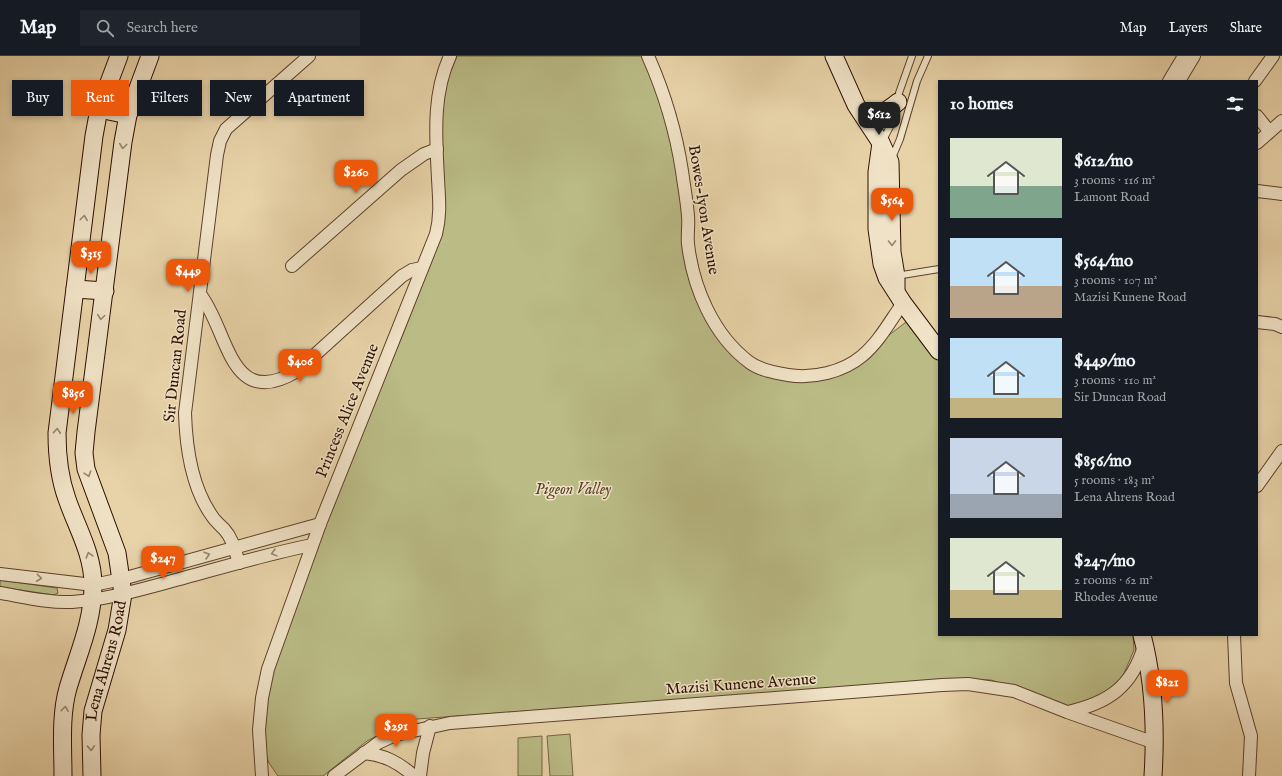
<!DOCTYPE html>
<html lang="en">
<head>
<meta charset="utf-8">
<style>
	:root { --surface:#171b24; --page:#20242c; --text:#f1f3f6; --muted:#9ea1a6; --line:#363941; --accent:#ea580c }
	body { margin:0; font-family:"IM FELL English",serif; background:var(--page); color:var(--text); height:100vh; display:flex; flex-direction:column; font-size:15px; white-space:nowrap }
	* { box-sizing:border-box; margin:0 }
	p { font-size:13px; color:var(--muted) }
	.icon { flex:none; width:22px; height:22px; fill:none; stroke:currentColor; stroke-width:2; stroke-linecap:round; stroke-linejoin:round }
	.map { position:relative; flex:1; overflow:hidden }
	.sheet { position:absolute; left:938px; top:24px; width:320px; height:556px; display:flex; flex-direction:column; background:var(--surface); border-radius:0px; box-shadow:0 2px 6px #0003 }
	.sheet>* { flex:none }
	.hud { position:absolute; left:12px; top:24px; width:380px; height:36px; display:flex; gap:8px }
	.price { position:absolute; translate:-50% -34px; padding:0 9px; border-radius:8px; background:var(--accent); color:#fff; font-size:13px; line-height:26px; filter:drop-shadow(0 1px 2px #0008) }
	.price::after { content:''; position:absolute; left:50%; top:24px; width:12px; height:9px; margin-left:-6px; background:inherit; clip-path:polygon(0 0,100% 0,50% 100%) }
	.price.selected { background:#222; color:#fff }
	ul { padding:0; list-style:none }
	li { display:flex; align-items:center; gap:12px; height:100px; padding:0 12px }
	li span { display:grid; place-items:center; flex:none; width:112px; height:80px; border-radius:0px; color:#555 }
	li>.icon { margin-inline-start:auto }
	span .icon { width:48px; height:48px; fill:#fffc; stroke-width:1 }
	li b { font-size:17px }
	h2 { display:flex; justify-content:space-between; align-items:center; height:48px; padding:0 12px; font-size:17px }
	.chip { padding:0 14px; border-radius:0px; background:var(--surface); box-shadow:0 2px 6px #0003; font-size:14px; line-height:36px }
	.chip.selected { background:var(--accent); color:#fff }
	header { display:flex; align-items:center; gap:24px; box-sizing:border-box; height:56px; padding:0 20px; background:var(--surface); border-bottom:1px solid var(--line) }
	header strong { font-size:19px }
	nav { display:flex; gap:22px; margin-inline-start:auto; font-size:14px }
	.search { width:280px; height:36px; background:var(--page); display:flex; align-items:center; gap:10px; box-sizing:border-box; padding:0 14px; border-radius:0px; color:var(--muted); font-size:15px }
	.map>svg:first-child { display:block }
</style>
</head>
<body>
<header>
<strong>Map</strong>
<div class="search"><svg class="icon" aria-label="search" viewBox="0 0 24 24"><circle cx="10" cy="10" r="6"/><path d="M15 15l6 6"/></svg>Search here</div>
<nav><a>Map</a><a>Layers</a><a>Share</a></nav>
</header>
<div class="map">
<svg width="1282" height="720" viewBox="0 0 1282 720">
	<rect width="100%" height="100%" fill="#e8d3a8"/>
	<filter id="stains"><feTurbulence type="fractalNoise" baseFrequency=".005" numOctaves="4"/><feColorMatrix values="0 0 0 0 .2 0 0 0 0 .09 0 0 0 0 .02 0 0 0 .5 -.17"/></filter>
	<radialGradient id="worn" r=".72"><stop offset=".6" stop-color="#630" stop-opacity="0"/><stop offset="1" stop-color="#630" stop-opacity=".3"/></radialGradient>
	<!-- green -->
	<g fill="#babb85" stroke="#746643">
		<polygon points="457,0 649,0 664,35 687,161 706,245 739,294 777,316 820,316 872,292 914,260 939,292 939,579 1133,579 1134,594 1119,629 1096,647 1069,651 991,624 963,623 417,663 392,672 367,685 323,720 278,720 269,707 264,694 261,676 272,613 324,468 405,273 437,188 439,88 444,30"/>
		<polygon points="0,524 57,532 58,537 54,539 0,531"/>
		<polygon points="570,678 573,720 550,720 547,680"/>
		<polygon points="542,680 542,720 518,720 518,682"/>
	</g>
	<g fill="none" stroke-linecap="round" stroke-linejoin="round">
		<defs>
			<g id="lane">
				<polyline points="882,86 894,63 899,37 912,0"/>
				<polyline points="892,102 900,83 917,25 928,0"/>
				<polyline points="896,220 939,213"/>
			</g>
			<g id="street">
				<path d="M648 0C664 36 676 76 682 115 684 130 687 146 688 160 689 169 687 179 688 188 693 231 713 279 749 306 759 314 776 317 788 319 813 323 843 316 862 300 879 286 890 265 903 247"/>
				<polyline points="1169,25 1184,0"/>
				<polyline points="1179,25 1194,0"/>
				<polyline points="1255,25 1273,0"/>
				<polyline points="1257,60 1269,75"/>
				<polyline points="1257,87 1282,65"/>
				<polyline points="1257,135 1282,138"/>
				<polyline points="292,210 401,114 424,98 437,93"/>
				<path d="M200 238C229 275 229 356 297 315L402 220 412 214 422 212"/>
				<polyline points="1257,266 1275,268 1282,271"/>
				<polyline points="1257,430 1282,395"/>
				<path d="M239 507C235 495 233 483 224 473 220 469 215 465 212 460 192 432 186 391 185 357L217 99 220 85 226 73 309 0"/>
				<polyline points="0,518 93,529 122,523 320,468"/>
				<path d="M0 537C24 541 48 547 72 546 104 544 135 535 165 527 214 514 262 499 312 489"/>
				<polyline points="1234,579 1236,627 1251,680 1249,720"/>
				<path d="M1068 656C1108 647 1132 631 1144 590"/>
				<path d="M364 697C384 699 398 706 414 720"/>
				<path d="M262 720 259 674 262 642 268 613 320 468 436 178C441 159 439 142 438 123 436 82 432 39 450 0"/>
				<polyline points="334,720 378,687 395,679 450,667 942,629 968,628 1014,635 1067,656 1155,687"/>
				<polyline points="420,720 423,697 430,670"/>
			</g>
			<g id="secondary">
				<polyline points="834,0 856,49 881,87 890,106 892,196 896,220 896,233"/>
				<polyline points="99,53 128,59"/>
				<path d="M861 56C877 61 886 56 898 46"/>
				<polyline points="881,87 877,116 877,173 882,208 887,222 903,247 939,295"/>
				<polyline points="75,233 105,235"/>
				<path d="M1142 579C1154 625 1156 673 1153 720"/>
				<path d="M63 720C63 692 60 660 68 632 78 598 93 566 93 529 93 498 77 472 67 443 59 421 57 399 57 377L94 80 99 53 119 0"/>
				<path id="s1" d="M92 720 91 679 93 655 117 574 123 538 117 497 86 413 84 397 86 376 123 86 128 59 150 0"/>
			</g>
		</defs>
		<!-- lane casing -->
		<use href="#lane" stroke="#5c412b" stroke-width="8"/>
		<!-- street casing -->
		<use href="#street" stroke="#5c412b" stroke-width="14"/>
		<!-- secondary casing -->
		<use href="#secondary" stroke="#2e1001" stroke-width="19"/>
		<!-- lane -->
		<use href="#lane" stroke="#f0e2c6" stroke-width="6"/>
		<!-- street -->
		<use href="#street" stroke="#f0e2c6" stroke-width="12"/>
		<!-- secondary -->
		<use href="#secondary" stroke="#f0e2c6" stroke-width="17"/>
	</g>
	<!-- one-way arrows -->
	<defs><path id="oneway-chevron" d="M-2-3.5L2.5 0L-2 3.5" fill="none" stroke-width="1.6" stroke-linecap="round" stroke-linejoin="round"/></defs>
	<g stroke="#99846d">
		<use href="#oneway-chevron" transform="translate(123 90) rotate(97)"/>
		<use href="#oneway-chevron" transform="translate(84 162) rotate(-83)"/>
		<use href="#oneway-chevron" transform="translate(892 187) rotate(89)"/>
		<use href="#oneway-chevron" transform="translate(101 261) rotate(98)"/>
		<use href="#oneway-chevron" transform="translate(57 375) rotate(-86)"/>
		<use href="#oneway-chevron" transform="translate(88 418) rotate(72)"/>
		<use href="#oneway-chevron" transform="translate(274 497) rotate(165)"/>
		<use href="#oneway-chevron" transform="translate(89 499) rotate(-106)"/>
		<use href="#oneway-chevron" transform="translate(207 499) rotate(-16)"/>
		<use href="#oneway-chevron" transform="translate(39 522) rotate(6)"/>
		<use href="#oneway-chevron" transform="translate(65 653) rotate(-83)"/>
		<use href="#oneway-chevron" transform="translate(91 692) rotate(88)"/>
	</g>
	<g text-anchor="middle" dominant-baseline="central" stroke-width="3" stroke-linejoin="round" paint-order="stroke">
		<!-- street labels -->
		<g font-size="16" fill="#2e1001" stroke="#f0e2c6">
			<text transform="translate(703 154) rotate(81)">Bowes-lyon Avenue</text>
			<text transform="translate(176 310) rotate(-84)">Sir Duncan Road</text>
			<text transform="translate(348 355) rotate(-68)">Princess Alice Avenue</text>
			<text stroke="none"><textPath href="#s1" startOffset="117">Lena Ahrens Road</textPath></text>
			<text transform="translate(741 629) rotate(-4)">Mazisi Kunene Avenue</text>
		</g>
		<!-- park labels -->
		<g font-size="16" font-style="italic" fill="#584329" stroke="#f0e2c6">
			<text x="573" y="434">Pigeon Valley</text>
		</g>
	</g>
	<rect width="100%" height="100%" filter="url(#stains)"/>
	<rect width="100%" height="100%" fill="url(#worn)"/>
</svg>
<b class="price selected" style="left:879px;top:80px">$612</b>
<b class="price" style="left:356px;top:138px">$260</b>
<b class="price" style="left:892px;top:166px">$564</b>
<b class="price" style="left:91px;top:219px">$315</b>
<b class="price" style="left:188px;top:237px">$449</b>
<b class="price" style="left:300px;top:327px">$406</b>
<b class="price" style="left:73px;top:359px">$856</b>
<b class="price" style="left:163px;top:524px">$247</b>
<b class="price" style="left:1167px;top:648px">$821</b>
<b class="price" style="left:396px;top:692px">$291</b>
<div class="hud">
<a class="chip">Buy</a>
<a class="chip selected">Rent</a>
<a class="chip">Filters</a>
<a class="chip">New</a>
<a class="chip">Apartment</a>
</div>
<section class="sheet">
<h2>10 homes<svg class="icon" aria-label="filters" viewBox="0 0 24 24"><path d="M4 7h16M4 17h16"/><circle cx="9" cy="7" r="2"/><circle cx="15" cy="17" r="2"/></svg></h2>
<ul>
<li><span style="background:linear-gradient(#dfe7d0 60%,#7fa58c 0)"><svg class="icon" aria-label="home" viewBox="0 0 24 24"><path d="M3 11l9-7 9 7M6 9v11h12V9"/></svg></span><div><b>$612/mo</b><p>3 rooms · 116 m²</p><p>Lamont Road</p></div></li>
<li><span style="background:linear-gradient(#bfe0f5 60%,#b9a48a 0)"><svg class="icon" aria-label="home" viewBox="0 0 24 24"><path d="M3 11l9-7 9 7M6 9v11h12V9"/></svg></span><div><b>$564/mo</b><p>3 rooms · 107 m²</p><p>Mazisi Kunene Road</p></div></li>
<li><span style="background:linear-gradient(#bfe0f5 75%,#c2b280 0)"><svg class="icon" aria-label="home" viewBox="0 0 24 24"><path d="M3 11l9-7 9 7M6 9v11h12V9"/></svg></span><div><b>$449/mo</b><p>3 rooms · 110 m²</p><p>Sir Duncan Road</p></div></li>
<li><span style="background:linear-gradient(#c9d6e8 70%,#9aa5b1 0)"><svg class="icon" aria-label="home" viewBox="0 0 24 24"><path d="M3 11l9-7 9 7M6 9v11h12V9"/></svg></span><div><b>$856/mo</b><p>5 rooms · 183 m²</p><p>Lena Ahrens Road</p></div></li>
<li><span style="background:linear-gradient(#dfe7d0 65%,#c2b280 0)"><svg class="icon" aria-label="home" viewBox="0 0 24 24"><path d="M3 11l9-7 9 7M6 9v11h12V9"/></svg></span><div><b>$247/mo</b><p>2 rooms · 62 m²</p><p>Rhodes Avenue</p></div></li>
</ul>
</section>
</div>
</body>
</html>
